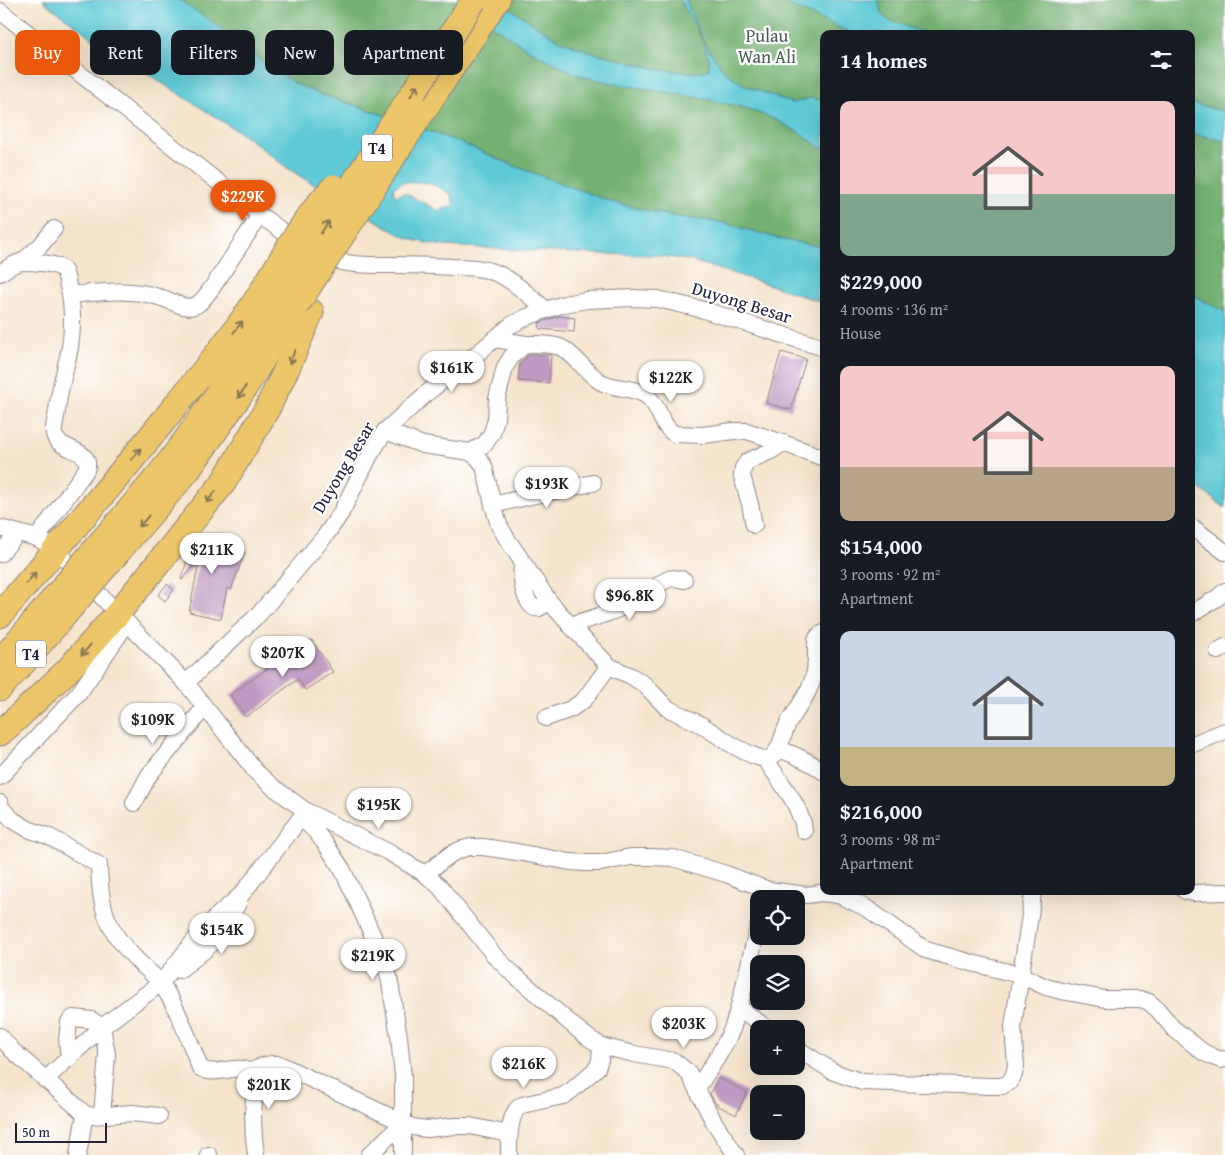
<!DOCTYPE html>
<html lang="en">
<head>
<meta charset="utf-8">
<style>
	:root { --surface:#171b24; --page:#20242c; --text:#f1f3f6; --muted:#9ea1a6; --accent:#ea580c }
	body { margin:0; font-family:"Gentium Book Plus",serif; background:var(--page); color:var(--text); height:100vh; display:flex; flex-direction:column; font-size:19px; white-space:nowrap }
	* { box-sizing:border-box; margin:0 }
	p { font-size:16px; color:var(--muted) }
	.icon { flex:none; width:28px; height:28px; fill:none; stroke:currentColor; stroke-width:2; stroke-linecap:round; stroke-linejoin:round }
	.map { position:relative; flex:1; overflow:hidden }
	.details { position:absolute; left:820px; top:30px; width:375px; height:865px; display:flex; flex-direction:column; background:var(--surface); border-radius:10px; box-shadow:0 5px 20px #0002 }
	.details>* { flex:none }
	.banner { position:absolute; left:15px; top:30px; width:475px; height:45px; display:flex; gap:10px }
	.controls { position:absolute; left:750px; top:890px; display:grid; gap:10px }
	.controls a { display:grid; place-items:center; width:55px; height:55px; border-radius:10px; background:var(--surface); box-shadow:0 5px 20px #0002; font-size:25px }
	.scale { position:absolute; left:15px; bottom:12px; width:92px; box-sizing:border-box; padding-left:5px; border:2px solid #22223b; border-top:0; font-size:14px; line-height:18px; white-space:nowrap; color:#22223b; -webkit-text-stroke:4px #fff; paint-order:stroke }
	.price { position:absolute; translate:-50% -42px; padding:0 11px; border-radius:18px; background:#fff; color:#222; font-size:16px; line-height:32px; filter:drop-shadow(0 1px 2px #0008) }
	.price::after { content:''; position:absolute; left:50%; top:30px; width:15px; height:11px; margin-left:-8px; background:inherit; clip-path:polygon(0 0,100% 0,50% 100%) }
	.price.active { background:var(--accent); color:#fff }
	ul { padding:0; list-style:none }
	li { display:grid; align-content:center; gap:10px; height:265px; padding:0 20px }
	li span { display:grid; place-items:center; height:155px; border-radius:10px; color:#555 }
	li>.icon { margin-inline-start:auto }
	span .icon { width:90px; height:90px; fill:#fffc; stroke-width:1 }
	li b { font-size:21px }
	h2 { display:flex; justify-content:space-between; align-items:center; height:60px; padding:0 20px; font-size:21px }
	.pill { padding:0 18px; border-radius:10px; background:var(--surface); box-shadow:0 5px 20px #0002; font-size:18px; line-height:45px }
	.pill.active { background:var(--accent); color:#fff }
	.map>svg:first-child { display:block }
</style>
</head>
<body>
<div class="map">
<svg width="1225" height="1155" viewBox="0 0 1225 1155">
	<rect width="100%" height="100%" fill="#fff"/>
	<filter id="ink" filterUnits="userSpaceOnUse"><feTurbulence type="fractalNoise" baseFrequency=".02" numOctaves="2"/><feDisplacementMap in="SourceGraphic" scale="10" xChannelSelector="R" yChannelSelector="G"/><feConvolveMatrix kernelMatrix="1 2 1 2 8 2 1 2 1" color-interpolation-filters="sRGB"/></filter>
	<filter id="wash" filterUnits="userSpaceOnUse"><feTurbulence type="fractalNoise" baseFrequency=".0096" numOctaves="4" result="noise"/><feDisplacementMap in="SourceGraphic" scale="20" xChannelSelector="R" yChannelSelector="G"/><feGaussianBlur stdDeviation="1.12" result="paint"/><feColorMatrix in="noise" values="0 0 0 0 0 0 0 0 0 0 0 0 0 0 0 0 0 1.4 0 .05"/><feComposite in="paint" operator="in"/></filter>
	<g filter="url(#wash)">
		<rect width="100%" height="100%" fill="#f5e4cc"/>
		<!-- forest -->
		<g fill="#74b172" stroke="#4b6a56">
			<polygon points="179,0 453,0 529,50 578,75 617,84 700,98 743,107 772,118 800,133 824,150 824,247 784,240 724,223 671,216 612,202 517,167 459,142 363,108 319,94 294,83 259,59"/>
			<path d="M497 0H680C688 14 715 56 708 71L696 73 660 70 588 51 559 40Z"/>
			<polygon points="686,0 779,0 853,34 824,34 824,101 811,98 792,103 746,86 729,75 721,67 703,41 693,18"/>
			<polygon points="878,0 1225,0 1225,112 1191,103 1191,34 926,34 885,19 881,12"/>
			<polygon points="1191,133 1225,141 1225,312 1191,294"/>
		</g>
		<!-- water -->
		<g fill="#5ecad5" stroke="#407688" fill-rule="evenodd">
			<path d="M42 0H179L218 26 259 59 294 83 319 94 363 108 459 142 517 167 612 202 671 216 724 223 784 240 824 247V303L767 284 689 260 654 255 592 254 444 246 417 241 403 236 306 180 286 167 247 137 96 41ZM403 182C426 182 432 181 451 195L454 205 439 211 405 193 395 196 393 188Z"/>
			<path d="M453 0H497L559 40 588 51 660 70 696 73 708 70C715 56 688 14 680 0H686L693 18 703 41 721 67 729 75 746 86 792 103 811 98 824 101V150L800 133 772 118 743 107 700 98 617 84 578 75 529 50Z"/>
			<polygon points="779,0 878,0 881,12 886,19 926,34 853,34"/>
			<polygon points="1191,103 1225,112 1225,141 1191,133"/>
			<polygon points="1191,294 1225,312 1225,508 1191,482"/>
		</g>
		<g id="blocks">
			<!-- building -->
			<g fill="#be9ac2">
				<polygon points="559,316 575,318 574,332 540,329 539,323"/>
				<polygon points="781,352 806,359 791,410 766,403"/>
				<polygon points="530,354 551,355 549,383 518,381 520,363"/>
				<polygon points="199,535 245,552 231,590 227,588 221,619 189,612 200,558 182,580 181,579 194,541"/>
				<polygon points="167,584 174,590 165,601 158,595"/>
				<polygon points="312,640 333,672 305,690 298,679 246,717 230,695 278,661 279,662"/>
				<polygon points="718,1078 747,1092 736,1115 717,1105 710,1094"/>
			</g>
		</g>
	</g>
	<g filter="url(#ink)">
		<use href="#blocks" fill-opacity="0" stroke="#8c8384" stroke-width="1"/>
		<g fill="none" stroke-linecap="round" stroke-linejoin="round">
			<defs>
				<g id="minor">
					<path d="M0 11 260 215C285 233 311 255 342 262 359 266 377 265 395 265 414 265 433 266 452 267 466 267 480 267 493 272 510 277 532 298 546 310"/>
					<polyline points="23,261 40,246 54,229"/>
					<path d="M0 273C19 260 20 261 43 263 49 264 60 265 64 271 66 274 67 282 68 286 73 303 73 329 70 347 66 368 59 389 57 411 56 418 53 427 54 434 57 452 94 447 86 470L37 538"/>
					<path d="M71 295C102 292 132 288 162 298 173 301 187 312 198 304 206 298 216 282 222 273 234 254 247 235 260 215"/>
					<path d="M526 344C537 344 549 343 560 347 574 353 586 373 601 382 615 390 635 386 648 397 657 404 659 416 666 426 668 429 671 431 674 434L703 435 734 431H747L783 443 824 458"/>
					<polyline points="385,431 423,445 470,452 478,458 484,466 493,505 499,525 507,539 549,601 570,625 609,666 631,676 645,685 667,708 700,724 734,746 752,755 766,760 791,797 797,808 803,823 804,831"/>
					<polyline points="470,452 485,444 492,433 496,419 497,399 505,367 512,356 526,344 495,339"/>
					<polyline points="493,505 531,496 593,483"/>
					<polyline points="754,525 750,504 742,476 743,468 748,461 771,451 783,443"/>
					<polyline points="1191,526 1225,552"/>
					<polyline points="0,528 37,538 56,550 186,683 256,772 273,787 306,811 390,853 425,874 440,887 494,955 510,971 576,1028 586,1036 601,1046 634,1054 674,1061 688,1072 714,1122 736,1155"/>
					<polyline points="0,554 18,533"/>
					<path d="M522 562C522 568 521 573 522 579 522 586 528 611 539 608 542 607 546 603 549 601"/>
					<polyline points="1191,614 1217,598 1225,591"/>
					<path d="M570 625C594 618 621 610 643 597 652 592 659 582 669 579 674 577 679 579 684 580"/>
					<polyline points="1218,651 1225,647"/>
					<polyline points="186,683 260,613 325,536 341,513 370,455 385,431 427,393 478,353 511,325 527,317 546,310 564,304 587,300 634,298 658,299 704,310 824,348"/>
					<polyline points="546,718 571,709 584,700 609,666"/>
					<polyline points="1193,744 1225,731"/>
					<path d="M779 749C795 755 810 761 824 772"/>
					<path d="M766 760C782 754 781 735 789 722 799 706 811 691 815 671 816 665 816 659 816 652 816 649 816 644 816 641 817 636 820 634 824 633"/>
					<polyline points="0,777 79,693 127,623"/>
					<path d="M0 803 2 809 13 820 28 829 50 837 99 865C100 905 105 929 135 958 143 967 155 975 162 985 179 1010 189 1040 200 1068 203 1069 205 1071 208 1071 222 1074 236 1064 250 1072 260 1067 269 1062 281 1065L412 1127 427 1129 455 1126H470L509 1134"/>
					<polyline points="134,803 149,775 204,708"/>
					<polyline points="301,817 315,831 327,846 342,869 354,894 381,954 389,977 399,1037 403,1076 403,1155"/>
					<polyline points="425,874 451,854 462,849 471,847 483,847 517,852 570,862 586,863 600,863 631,857 651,857 673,858 726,874 768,890 807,895 820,893 830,894 841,896 868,909 926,950 972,963 1020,975 1046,987 1061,991 1105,999 1140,999 1149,1002 1158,1010 1173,1028 1203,1052 1213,1057 1221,1060 1225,1059"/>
					<polyline points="1185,891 1194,893 1225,892"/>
					<path d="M179 970C192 960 207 950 218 937 226 927 232 915 238 903"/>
					<polyline points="739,1008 768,1029"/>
					<polyline points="0,1036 12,1050 85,1114 92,1116 132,1113 159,1116"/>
					<polyline points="796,1048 834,1072 862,1082 991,1086 1002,1086 1010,1082 1014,1074 1016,1066 1013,1026 1032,902 1033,891"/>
					<polyline points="69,1059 67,1039 69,1022 73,1018 92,1020 102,1027 107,1054 102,1115"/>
					<path d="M250 1072C256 1090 254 1097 253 1115 253 1129 254 1142 256 1155"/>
					<polyline points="45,1080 102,1027 161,983 194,941 218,915 242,894 306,811"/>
					<path d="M697 1088C710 1069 723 1050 732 1029 744 995 749 959 759 924"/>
					<polyline points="78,1155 85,1114"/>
					<polyline points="208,1155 209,1155"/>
					<polyline points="369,1155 403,1123"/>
					<path d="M509 1155C509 1141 508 1112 522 1105L563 1096 572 1090 597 1068 600 1060 601 1046"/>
				</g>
				<g id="highway">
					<polyline points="423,111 497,0"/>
					<path d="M102 541C126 514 149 488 171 460 211 408 245 352 279 297"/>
					<polyline points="116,554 188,470 240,395 296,306"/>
					<path d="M0 615C58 547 117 479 173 409 205 369 239 329 266 285"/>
					<polyline points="0,662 45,609"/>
					<polyline points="0,688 22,664 60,620"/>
					<polyline points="0,733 15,720 68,670 118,613 223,483 267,409 288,366 311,312"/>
				</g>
			</defs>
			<!-- minor casing -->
			<use href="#minor" stroke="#8c8384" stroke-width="18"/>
			<!-- highway casing -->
			<use href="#highway" stroke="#8c8384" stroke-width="27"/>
			<!-- minor -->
			<use href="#minor" stroke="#fff" stroke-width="16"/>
			<!-- highway -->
			<use href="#highway" stroke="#ecc669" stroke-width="25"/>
			<defs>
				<g id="highway-bridge">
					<path d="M266 285C286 252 307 214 334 187"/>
					<polyline points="279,297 474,0"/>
					<polyline points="296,306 423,111"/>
					<polyline points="45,609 102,541"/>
					<polyline points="60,620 116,554"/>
				</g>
			</defs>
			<!-- highway-bridge casing -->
			<use href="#highway-bridge" stroke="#8c8384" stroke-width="27" stroke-linecap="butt"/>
			<!-- highway-bridge -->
			<use href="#highway-bridge" stroke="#ecc669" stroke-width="25"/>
		</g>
		<!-- one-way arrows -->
		<defs><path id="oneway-shaft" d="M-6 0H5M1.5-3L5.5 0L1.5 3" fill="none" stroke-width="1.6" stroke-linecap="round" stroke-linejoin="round" transform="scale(1.25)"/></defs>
		<g stroke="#877452">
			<use href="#oneway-shaft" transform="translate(414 91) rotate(-57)"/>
			<use href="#oneway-shaft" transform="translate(325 227) rotate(-57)"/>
			<use href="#oneway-shaft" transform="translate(238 327) rotate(-52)"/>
			<use href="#oneway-shaft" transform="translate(292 357) rotate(113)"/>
			<use href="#oneway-shaft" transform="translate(242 392) rotate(122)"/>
			<use href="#oneway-shaft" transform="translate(136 454) rotate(-50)"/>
			<use href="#oneway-shaft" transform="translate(211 497) rotate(129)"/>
			<use href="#oneway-shaft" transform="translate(144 521) rotate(131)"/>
			<use href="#oneway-shaft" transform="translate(31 578) rotate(-50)"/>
			<use href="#oneway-shaft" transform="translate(86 650) rotate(131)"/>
		</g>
	</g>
	<g text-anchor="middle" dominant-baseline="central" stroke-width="4.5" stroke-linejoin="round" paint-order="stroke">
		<!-- shield labels -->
		<g fill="#fff" stroke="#646476" stroke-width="1">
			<rect x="362" y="134.5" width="30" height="27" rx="4"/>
			<rect x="16" y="640.5" width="30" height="27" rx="4"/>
		</g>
		<g font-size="16" font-weight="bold" fill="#22223b">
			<text x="377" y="148">T4</text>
			<text x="31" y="654">T4</text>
		</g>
		<!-- park labels -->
		<g font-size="18" fill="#485e55" stroke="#fff">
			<text x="767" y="35">Pulau<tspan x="767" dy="21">Wan Ali</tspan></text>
		</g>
		<!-- street labels -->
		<g font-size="18" fill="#22223b" stroke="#fff">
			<text transform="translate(742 302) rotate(17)">Duyong Besar</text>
			<text transform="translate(343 467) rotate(-59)">Duyong Besar</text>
		</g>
	</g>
</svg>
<div class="controls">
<a><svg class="icon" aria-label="locate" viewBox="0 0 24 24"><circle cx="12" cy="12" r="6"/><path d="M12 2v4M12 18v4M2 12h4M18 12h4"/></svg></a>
<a><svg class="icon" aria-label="layers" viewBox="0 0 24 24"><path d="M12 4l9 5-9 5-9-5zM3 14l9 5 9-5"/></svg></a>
<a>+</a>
<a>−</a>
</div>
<div class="scale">50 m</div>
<b class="price active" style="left:243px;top:222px">$229K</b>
<b class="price" style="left:452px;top:393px">$161K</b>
<b class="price" style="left:671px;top:403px">$122K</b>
<b class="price" style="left:547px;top:509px">$193K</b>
<b class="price" style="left:212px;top:575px">$211K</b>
<b class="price" style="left:630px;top:621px">$96.8K</b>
<b class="price" style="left:283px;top:678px">$207K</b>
<b class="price" style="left:153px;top:745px">$109K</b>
<b class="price" style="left:379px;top:830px">$195K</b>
<b class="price" style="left:222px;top:955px">$154K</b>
<b class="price" style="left:373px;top:981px">$219K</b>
<b class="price" style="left:684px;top:1049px">$203K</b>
<b class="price" style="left:524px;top:1089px">$216K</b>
<b class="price" style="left:269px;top:1110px">$201K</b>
<div class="banner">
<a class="pill active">Buy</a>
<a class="pill">Rent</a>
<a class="pill">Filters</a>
<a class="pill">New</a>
<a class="pill">Apartment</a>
</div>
<section class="details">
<h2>14 homes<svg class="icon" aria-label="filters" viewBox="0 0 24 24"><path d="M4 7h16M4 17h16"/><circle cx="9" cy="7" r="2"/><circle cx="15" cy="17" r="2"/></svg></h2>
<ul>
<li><span style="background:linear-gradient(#f6c9c9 60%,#7fa58c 0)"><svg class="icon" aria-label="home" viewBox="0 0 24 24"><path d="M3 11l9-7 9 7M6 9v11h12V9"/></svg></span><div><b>$229,000</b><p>4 rooms · 136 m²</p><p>House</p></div></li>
<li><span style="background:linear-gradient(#f6c9c9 65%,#b9a48a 0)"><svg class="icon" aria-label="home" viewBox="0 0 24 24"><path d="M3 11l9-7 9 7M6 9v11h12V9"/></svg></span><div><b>$154,000</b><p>3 rooms · 92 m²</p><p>Apartment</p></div></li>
<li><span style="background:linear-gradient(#c9d6e8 75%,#c2b280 0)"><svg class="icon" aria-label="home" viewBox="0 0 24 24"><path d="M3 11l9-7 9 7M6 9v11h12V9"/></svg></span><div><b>$216,000</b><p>3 rooms · 98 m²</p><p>Apartment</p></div></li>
</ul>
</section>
</div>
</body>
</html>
